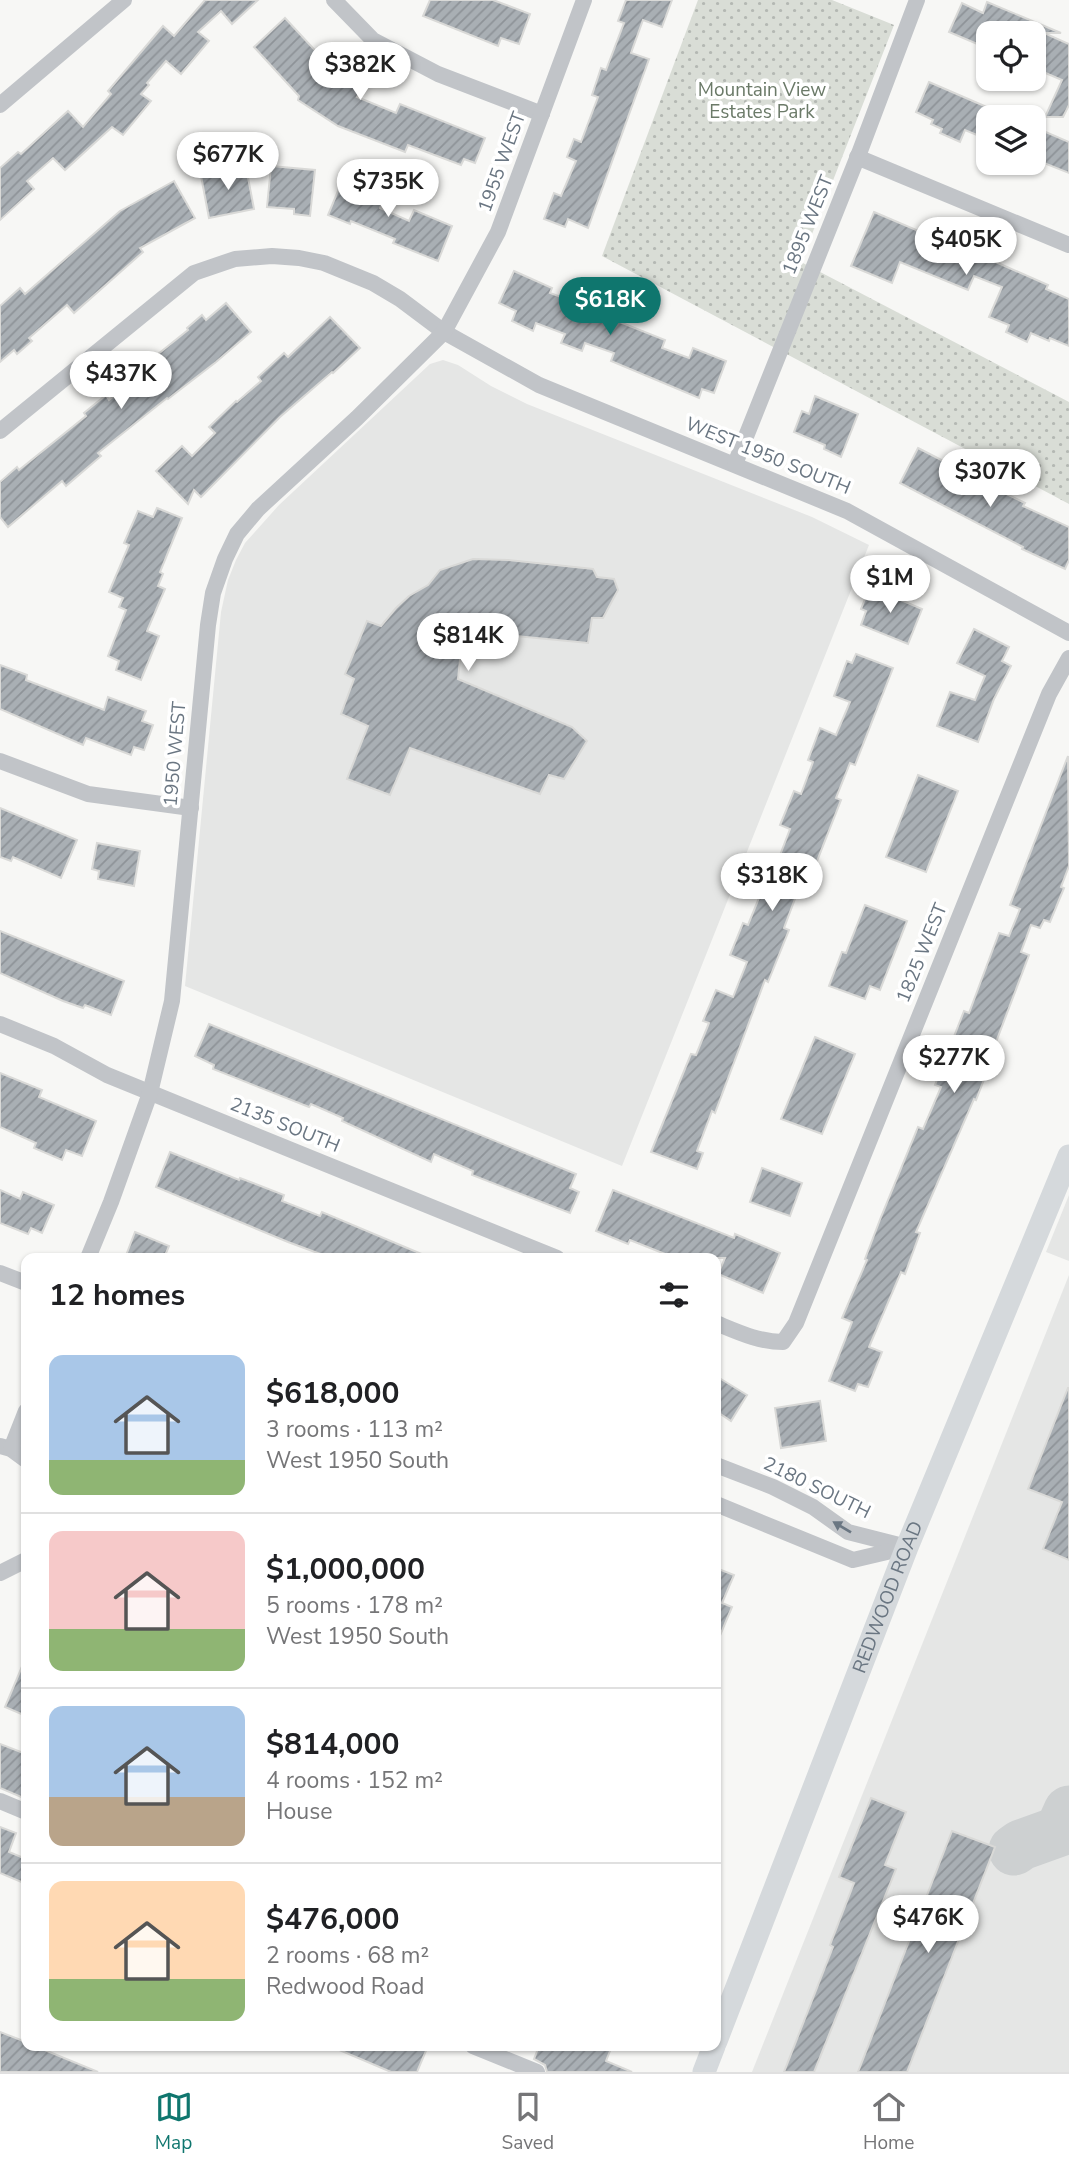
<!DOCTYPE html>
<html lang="en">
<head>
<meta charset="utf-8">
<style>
	:root { --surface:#fff; --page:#f6f6f6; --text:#202124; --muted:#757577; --line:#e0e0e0; --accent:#0f766e }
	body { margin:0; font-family:"Nunito Sans",sans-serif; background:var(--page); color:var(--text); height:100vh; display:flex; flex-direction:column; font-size:26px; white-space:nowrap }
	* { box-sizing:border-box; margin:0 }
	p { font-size:23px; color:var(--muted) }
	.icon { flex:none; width:38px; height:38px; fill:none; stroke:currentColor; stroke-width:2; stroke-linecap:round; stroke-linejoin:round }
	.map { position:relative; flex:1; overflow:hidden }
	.details { position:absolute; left:21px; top:1253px; width:700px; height:798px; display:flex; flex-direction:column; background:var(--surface); border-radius:14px; box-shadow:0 2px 5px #0004 }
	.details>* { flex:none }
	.fabs { position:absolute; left:976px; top:21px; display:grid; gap:14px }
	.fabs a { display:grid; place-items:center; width:70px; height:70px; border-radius:14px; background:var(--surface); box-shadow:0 2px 5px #0004; font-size:35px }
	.price { position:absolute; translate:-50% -60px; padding:0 16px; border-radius:24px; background:#fff; color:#222; font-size:23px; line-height:46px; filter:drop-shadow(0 2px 4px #0008) }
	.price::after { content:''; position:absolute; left:50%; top:42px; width:21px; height:16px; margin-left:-10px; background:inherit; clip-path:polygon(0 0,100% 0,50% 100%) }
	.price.on { background:var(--accent); color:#fff }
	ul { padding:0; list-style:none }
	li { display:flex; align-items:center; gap:21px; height:175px; padding:0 28px }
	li+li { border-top:2px solid var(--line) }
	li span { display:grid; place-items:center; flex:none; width:196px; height:140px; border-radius:14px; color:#555 }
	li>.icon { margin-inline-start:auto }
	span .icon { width:84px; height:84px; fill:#fffc; stroke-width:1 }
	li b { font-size:30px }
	h2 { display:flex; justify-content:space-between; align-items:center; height:84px; padding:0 28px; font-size:30px }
	.menu { display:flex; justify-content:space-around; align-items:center; height:98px; border-top:2px solid var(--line); background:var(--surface); font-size:19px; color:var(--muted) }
	.menu a { display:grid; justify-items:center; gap:4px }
	.menu .on { color:var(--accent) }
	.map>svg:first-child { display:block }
</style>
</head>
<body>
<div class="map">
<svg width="1069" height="2072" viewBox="0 0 1069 2072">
	<defs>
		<pattern id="park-dots" width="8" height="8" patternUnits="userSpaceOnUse" patternTransform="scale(1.75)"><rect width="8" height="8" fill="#d9ddd6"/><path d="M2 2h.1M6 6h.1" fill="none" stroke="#b4b8b3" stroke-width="1.8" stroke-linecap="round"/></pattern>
		<pattern id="building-hatch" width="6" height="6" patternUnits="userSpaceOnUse" patternTransform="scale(1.75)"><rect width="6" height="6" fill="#a9afb4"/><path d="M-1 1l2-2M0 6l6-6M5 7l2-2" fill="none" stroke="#8e9398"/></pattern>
	</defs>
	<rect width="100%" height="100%" fill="#f7f7f5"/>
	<!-- built -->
	<g fill="#e5e6e5">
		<polygon points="443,360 458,365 491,386 527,404 812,517 869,545 622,1166 185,986 221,612 228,580 236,560 245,543 279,505 430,364"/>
		<polygon points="1069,1195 1069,1261 1046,1252"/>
		<polygon points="1069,1275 1069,2072 752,2072"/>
	</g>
	<!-- park -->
	<polygon fill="url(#park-dots)" points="698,0 832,0 894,25 801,262 1069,402 1069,504 602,256"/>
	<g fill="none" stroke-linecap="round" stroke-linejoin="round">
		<!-- taxiway -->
		<polyline stroke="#cdd0d1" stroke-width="51" points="1014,1850 1021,1845 1060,1831 1069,1811"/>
	</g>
	<!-- building -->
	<g fill="url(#building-hatch)" stroke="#d9d9d7" stroke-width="2">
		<polygon points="205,0 258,0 232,24 221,11 198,32 209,41 181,74 166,61 147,83 149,85 141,94 151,101 123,135 112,127 65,170 53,158 27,181 34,189 0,220 0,168 18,152 21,154 68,111 83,127 111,94 108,91 163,26 174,36"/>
		<polygon points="430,0 493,0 530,14 519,44 501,38 498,46 423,16"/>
		<polygon points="626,0 672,0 662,27 643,20 631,53 649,59 588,228 568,219 565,227 544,219 554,193 561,196 576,161 567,157 574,139 581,142 598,97 592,95 601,68 606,70 624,23 618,21"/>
		<polygon points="987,2 1061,33 1044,33 1069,44 1069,105 1063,117 1045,117 1062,80 1034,68 1034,33 989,33 989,49 949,32 962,3 983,13"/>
		<polygon points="285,18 323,59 365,85 357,97 396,113 400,104 485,138 475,163 464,159 461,165 408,145 405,152 338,126 298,100 299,96 254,47"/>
		<polygon points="929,82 989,108 989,140 965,130 960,142 940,133 942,129 931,124 933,120 916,112"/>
		<polygon points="1034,127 1069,142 1069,173 1034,159"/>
		<polygon points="271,166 315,170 310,216 294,214 294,209 267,207"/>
		<polygon points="246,167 254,209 209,218 201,176"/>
		<polygon points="345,174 386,191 380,208 409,221 414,210 452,226 438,261 393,243 395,239 351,221 350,224 328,215"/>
		<polygon points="174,181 195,218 140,248 143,252 74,313 67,305 29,338 32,341 17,354 14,350 0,362 0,306 20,288 25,294 120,211"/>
		<polygon points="874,212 937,239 938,236 992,258 991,260 1048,285 1046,289 1069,299 1069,346 1050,338 1049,341 1031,333 1027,342 1006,332 1009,325 989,317 1002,287 974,276 968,290 900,262 892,283 851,266"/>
		<polygon points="514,271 552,288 550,293 613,316 612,319 665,340 662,348 689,358 693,348 726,361 714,393 702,389 699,398 611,361 614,353 585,343 582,351 561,343 565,334 536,323 533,331 512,321 516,311 499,303"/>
		<polygon points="226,303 251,332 216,362 168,399 167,398 98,453 101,456 66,486 62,481 8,527 0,517 0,482 17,467 19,470 86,416 84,413 106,395 109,400 140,375 137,371 188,330 187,328 202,315 206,320"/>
		<polygon points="330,317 360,348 333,373 332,372 280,417 201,497 194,490 188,504 156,471 182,446 192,456 215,433 209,427 236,401 237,402 261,381 258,377 284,353 288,357"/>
		<polygon points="815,396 858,414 841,457 824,449 825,445 794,432 802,411 809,414"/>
		<polygon points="918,448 955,467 949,478 975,491 980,481 1025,503 1023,506 1069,527 1069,560 1065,569 1022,549 1023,547 900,483"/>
		<polygon points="157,508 182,518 160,572 163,574 158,586 165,589 147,631 159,636 141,680 116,670 119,661 108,656 126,610 119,607 123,598 109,592 129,545 124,543 138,511 153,517"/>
		<polygon points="473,559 508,560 593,569 597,577 614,579 618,590 603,618 592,618 588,643 463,631 458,679 572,727 587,741 564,779 549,775 540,794 410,748 390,795 347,779 368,726 341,714 354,679 345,674 367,621 381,626 396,608 409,596 428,585 440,570"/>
		<polygon points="871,584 897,595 896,598 922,609 908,644 861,625 866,611 861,609"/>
		<polygon points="974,629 1009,647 1002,661 1011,666 994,699 978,742 937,726 950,692 975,700 985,676 957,663"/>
		<polygon points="856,654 893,668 855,765 850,763 836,798 841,800 804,894 798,891 784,928 789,930 768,982 765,980 715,1113 712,1111 697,1151 703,1153 697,1169 651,1152 691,1054 696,1055 709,1023 703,1021 716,990 733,997 747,962 730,955 743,923 748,925 761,893 755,891 760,877 753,875 760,857 777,863 790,829 780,825 794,791 801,794 813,762 808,760 820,728 836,735 850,702 834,696 847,661 852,663"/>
		<polygon points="0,665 27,675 26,680 104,710 108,697 146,711 142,721 153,725 144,750 134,747 131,755 86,738 83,745 0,709"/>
		<polygon points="1068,756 1069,866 1061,887 1064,888 1050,922 1044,920 1040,928 1031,925 1021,952 1029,955 990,1058 992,1059 976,1100 974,1099 916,1232 920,1233 905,1274 901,1272 869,1347 882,1352 868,1387 858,1384 855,1391 829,1381 852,1322 842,1318 867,1260 865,1259 881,1217 918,1127 923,1129 941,1087 935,1085 964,1011 969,1013 999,933 1009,936 1020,909 1010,905"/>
		<polygon points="918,775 958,791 926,872 886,857"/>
		<polygon points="0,808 77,840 61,878 13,857 11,861 0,857"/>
		<polygon points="97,843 140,851 134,886 98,879 99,871 92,869"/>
		<polygon points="865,905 907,921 880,990 870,986 865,999 829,986 842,952 846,953"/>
		<polygon points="0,931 124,981 111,1015 85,1005 83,1008 63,1001 0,973"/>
		<polygon points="209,1024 576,1174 570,1188 579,1192 570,1213 472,1175 473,1171 434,1154 431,1162 342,1121 343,1118 311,1104 309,1107 213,1069 214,1065 195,1056"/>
		<polygon points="815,1037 855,1054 822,1134 781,1119"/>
		<polygon points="0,1073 42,1090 39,1097 96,1121 82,1156 66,1150 62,1160 34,1148 36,1143 0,1127"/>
		<polygon points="170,1152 239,1180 240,1178 284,1195 282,1201 320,1216 322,1212 431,1258 331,1258 288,1242 156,1187"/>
		<polygon points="762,1168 802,1183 790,1216 750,1202"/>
		<polygon points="0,1190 20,1199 23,1192 54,1205 42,1233 31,1228 28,1234 0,1223"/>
		<polygon points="613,1190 734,1238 735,1234 780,1253 763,1293 718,1274 725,1258 675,1258 630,1240 628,1244 596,1231"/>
		<polygon points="135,1232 169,1246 164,1258 125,1258"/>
		<polygon points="716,1376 747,1395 731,1421 716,1411"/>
		<polygon points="1068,1388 1069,1388 1069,1560 1043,1549 1062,1502 1028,1489"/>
		<polygon points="820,1401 826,1441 781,1448 775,1408"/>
		<polygon points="716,1568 734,1575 722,1603 732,1607 716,1645"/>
		<polygon points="26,1657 26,1716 5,1707"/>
		<polygon points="0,1744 26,1754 26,1799 0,1788"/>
		<polygon points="871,1798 906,1812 885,1865 896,1869 814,2072 784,2072 833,1947 830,1945 854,1883 839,1877"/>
		<polygon points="0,1827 16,1833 9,1852 26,1859 26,1884 0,1873"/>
		<polygon points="952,1831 995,1847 907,2072 858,2072"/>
		<polygon points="0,2032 26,2042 26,2046 35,2046 98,2072 0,2072"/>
		<polygon points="330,2046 428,2046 417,2072 391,2072"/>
		<polygon points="539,2046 612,2046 606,2061 632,2072 547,2072 545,2065 534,2059"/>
	</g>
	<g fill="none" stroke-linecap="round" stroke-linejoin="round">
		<!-- minor -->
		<g stroke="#c1c4c8" stroke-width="16">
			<polyline points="334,0 373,40 438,74 542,114"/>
			<polyline points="0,105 124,0"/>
			<polyline points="857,157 1069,245"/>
			<polyline points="0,431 194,273 235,259 272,256 299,258 324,263 373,283 400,299 444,332 539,385 847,511 1069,633"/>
			<polyline points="735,464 860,151 917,0"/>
			<polyline points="0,761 88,794 191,808"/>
			<polyline points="0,1024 54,1046 107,1075 557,1258"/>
			<polyline points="88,1258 111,1202 150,1093 172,1001 208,625 213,593 225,559 237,534 258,509 357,418 444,332 498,232 584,0"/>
			<polyline points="0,1273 26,1283"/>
			<path d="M716 1323C738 1332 759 1342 783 1342L796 1323 1049 694 1069 658"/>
			<polyline points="0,1446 11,1449 26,1460"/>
			<polyline points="11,1449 26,1411"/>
			<polyline points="716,1465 773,1487 813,1507 848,1532 907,1547"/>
			<polyline points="716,1504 853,1560 904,1548"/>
			<polyline points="0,1573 26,1560"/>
			<polyline points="0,1801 24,1811"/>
			<polyline points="473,2046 537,2072"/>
		</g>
		<!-- secondary -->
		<g stroke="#d5d9dc" stroke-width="23">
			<path id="s1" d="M716 2041 907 1547 1069 1156"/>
			<polyline points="704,2072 714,2046"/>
		</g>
	</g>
	<!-- one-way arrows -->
	<defs><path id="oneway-solid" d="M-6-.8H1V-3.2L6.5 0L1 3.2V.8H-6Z" transform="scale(1.75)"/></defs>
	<use fill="#6a7682" href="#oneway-solid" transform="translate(842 1527) rotate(-149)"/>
	<g text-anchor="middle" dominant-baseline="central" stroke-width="7" stroke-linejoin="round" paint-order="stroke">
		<!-- park labels -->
		<g font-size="19" fill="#6b7a68" stroke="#fff">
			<text x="762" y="90">Mountain View<tspan x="762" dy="22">Estates Park</tspan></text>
		</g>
		<!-- street labels -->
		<g font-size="19" fill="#6a7682" stroke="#fff">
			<text transform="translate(502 162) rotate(-70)">1955 WEST</text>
			<text transform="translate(808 225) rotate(-68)">1895 WEST</text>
			<text transform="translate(768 456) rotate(22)">WEST 1950 SOUTH</text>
			<text transform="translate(175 754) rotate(-85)">1950 WEST</text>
			<text transform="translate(922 953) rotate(-68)">1825 WEST</text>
			<text transform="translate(285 1125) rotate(22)">2135 SOUTH</text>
			<text transform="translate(817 1488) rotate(26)">2180 SOUTH</text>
			<text stroke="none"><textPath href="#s1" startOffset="476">REDWOOD ROAD</textPath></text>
		</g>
	</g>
</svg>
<div class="fabs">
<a><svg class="icon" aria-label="locate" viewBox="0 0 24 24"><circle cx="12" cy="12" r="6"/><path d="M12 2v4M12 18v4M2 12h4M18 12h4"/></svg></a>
<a><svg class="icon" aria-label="layers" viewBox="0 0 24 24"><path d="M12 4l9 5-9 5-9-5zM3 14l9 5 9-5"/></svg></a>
</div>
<b class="price" style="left:360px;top:102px">$382K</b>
<b class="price" style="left:228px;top:192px">$677K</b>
<b class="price" style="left:388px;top:219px">$735K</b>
<b class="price" style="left:966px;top:277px">$405K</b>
<b class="price on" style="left:610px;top:337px">$618K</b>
<b class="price" style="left:121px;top:411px">$437K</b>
<b class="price" style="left:990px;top:509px">$307K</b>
<b class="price" style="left:890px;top:615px">$1M</b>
<b class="price" style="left:468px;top:673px">$814K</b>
<b class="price" style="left:772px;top:913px">$318K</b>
<b class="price" style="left:954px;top:1095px">$277K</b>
<b class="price" style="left:928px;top:1955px">$476K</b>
<section class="details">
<h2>12 homes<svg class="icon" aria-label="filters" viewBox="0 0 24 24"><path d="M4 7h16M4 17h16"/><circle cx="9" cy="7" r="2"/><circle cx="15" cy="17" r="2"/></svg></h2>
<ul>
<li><span style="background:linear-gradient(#a9c7e8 75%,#8fb573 0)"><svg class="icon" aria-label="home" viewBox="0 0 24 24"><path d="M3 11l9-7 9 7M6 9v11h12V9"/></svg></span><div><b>$618,000</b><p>3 rooms · 113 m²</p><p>West 1950 South</p></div></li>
<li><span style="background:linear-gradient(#f6c9c9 70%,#8fb573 0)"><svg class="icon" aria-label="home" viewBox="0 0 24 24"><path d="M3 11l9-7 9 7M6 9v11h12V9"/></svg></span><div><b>$1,000,000</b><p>5 rooms · 178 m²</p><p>West 1950 South</p></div></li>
<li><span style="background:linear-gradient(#a9c7e8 65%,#b9a48a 0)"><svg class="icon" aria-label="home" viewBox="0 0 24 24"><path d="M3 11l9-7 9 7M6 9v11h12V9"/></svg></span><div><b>$814,000</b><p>4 rooms · 152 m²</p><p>House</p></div></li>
<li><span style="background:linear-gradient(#ffd9b3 70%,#8fb573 0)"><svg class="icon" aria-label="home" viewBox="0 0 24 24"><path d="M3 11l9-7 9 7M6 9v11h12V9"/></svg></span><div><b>$476,000</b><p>2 rooms · 68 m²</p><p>Redwood Road</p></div></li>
</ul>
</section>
</div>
<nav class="menu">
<a class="on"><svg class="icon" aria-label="map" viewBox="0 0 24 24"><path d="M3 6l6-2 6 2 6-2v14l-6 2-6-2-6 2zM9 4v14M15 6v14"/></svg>Map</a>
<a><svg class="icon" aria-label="saved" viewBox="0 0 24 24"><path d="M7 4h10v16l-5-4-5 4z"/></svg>Saved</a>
<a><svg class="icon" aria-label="home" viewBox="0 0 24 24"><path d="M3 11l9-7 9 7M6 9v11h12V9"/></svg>Home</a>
</nav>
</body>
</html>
